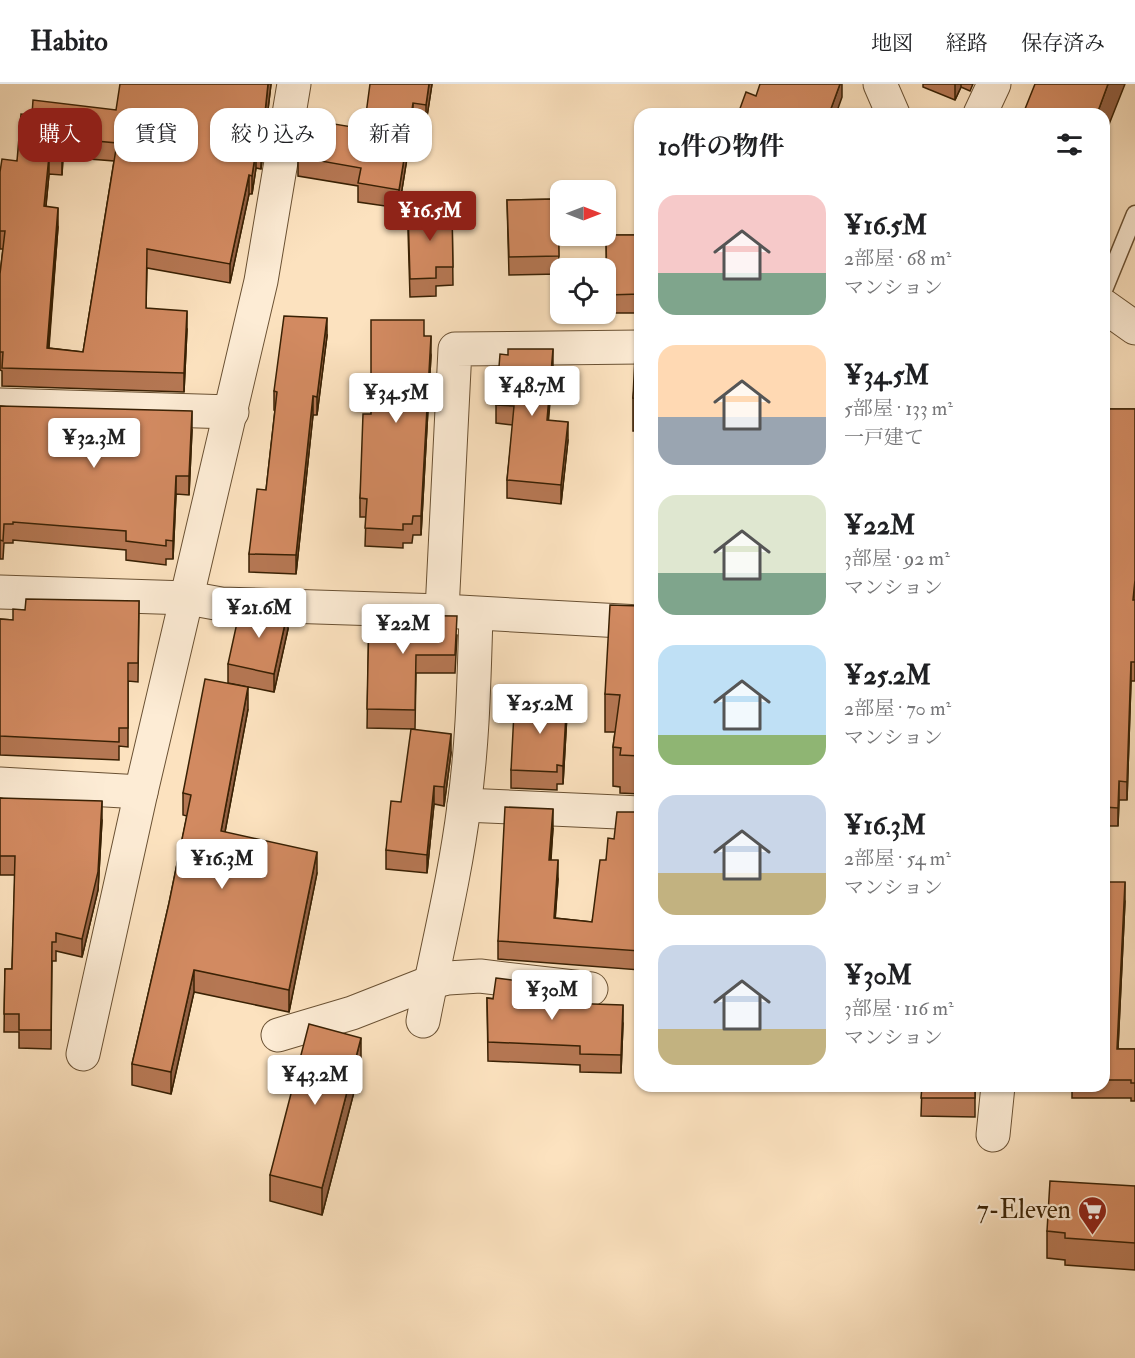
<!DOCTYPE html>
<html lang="ja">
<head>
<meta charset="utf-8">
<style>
	:root { --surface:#fff; --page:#f2f2f2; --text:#202124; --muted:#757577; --line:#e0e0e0; --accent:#8f2418 }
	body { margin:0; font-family:"IM FELL Double Pica","Noto Serif JP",serif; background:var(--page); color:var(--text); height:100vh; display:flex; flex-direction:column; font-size:22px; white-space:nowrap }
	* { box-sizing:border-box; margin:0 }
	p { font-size:20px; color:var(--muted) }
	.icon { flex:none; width:33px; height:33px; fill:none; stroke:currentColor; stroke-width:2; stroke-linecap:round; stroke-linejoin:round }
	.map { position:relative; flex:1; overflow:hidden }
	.sheet { position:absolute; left:634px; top:24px; width:476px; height:984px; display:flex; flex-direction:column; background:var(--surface); border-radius:18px; box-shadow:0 2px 4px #0004 }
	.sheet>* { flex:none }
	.top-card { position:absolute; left:18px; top:24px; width:526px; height:54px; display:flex; gap:12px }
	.needle { width:39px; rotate:90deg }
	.buttons { position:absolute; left:550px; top:96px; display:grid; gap:12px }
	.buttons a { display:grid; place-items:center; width:66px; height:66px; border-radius:12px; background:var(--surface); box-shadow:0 2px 4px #0004; font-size:30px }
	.price { position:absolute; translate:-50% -51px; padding:0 14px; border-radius:6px; background:#fff; color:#222; font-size:20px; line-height:39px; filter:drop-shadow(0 2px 3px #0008) }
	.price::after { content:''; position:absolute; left:50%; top:36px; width:18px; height:14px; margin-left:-9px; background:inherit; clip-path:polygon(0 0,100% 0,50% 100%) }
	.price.on { background:var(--accent); color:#fff }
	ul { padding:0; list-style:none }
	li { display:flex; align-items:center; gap:18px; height:150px; padding:0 24px }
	li span { display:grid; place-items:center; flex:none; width:168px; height:120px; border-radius:18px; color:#555 }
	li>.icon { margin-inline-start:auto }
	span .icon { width:72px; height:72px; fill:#fffc; stroke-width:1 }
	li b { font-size:26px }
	h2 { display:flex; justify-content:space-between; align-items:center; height:72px; padding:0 24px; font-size:26px }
	.pill { padding:0 21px; border-radius:18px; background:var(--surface); box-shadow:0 2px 4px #0004; font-size:21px; line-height:54px }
	.pill.on { background:var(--accent); color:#fff }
	header { display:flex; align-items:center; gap:36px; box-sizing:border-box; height:84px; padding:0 30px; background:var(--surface); border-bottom:2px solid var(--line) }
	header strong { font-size:28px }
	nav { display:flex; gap:33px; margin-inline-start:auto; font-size:21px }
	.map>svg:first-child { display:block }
</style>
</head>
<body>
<header>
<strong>Habito</strong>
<nav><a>地図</a><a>経路</a><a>保存済み</a></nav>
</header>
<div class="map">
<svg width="1135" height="1274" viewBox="0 0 1135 1274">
	<rect width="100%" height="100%" fill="#fce2bf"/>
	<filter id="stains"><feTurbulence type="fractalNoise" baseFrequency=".00333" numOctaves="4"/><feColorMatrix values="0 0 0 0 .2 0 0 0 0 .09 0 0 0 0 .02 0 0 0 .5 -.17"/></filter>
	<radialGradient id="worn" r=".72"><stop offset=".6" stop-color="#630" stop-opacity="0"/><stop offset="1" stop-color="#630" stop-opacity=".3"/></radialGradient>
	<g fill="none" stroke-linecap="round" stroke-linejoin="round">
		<defs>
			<polyline id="service" points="1104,206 1135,130"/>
			<g id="minor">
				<polyline points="880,0 893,30"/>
				<polyline points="980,30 994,0"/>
				<polyline points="1104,222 1135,244"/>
				<polyline points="0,321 232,328"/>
				<polyline points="0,508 188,514 221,520 442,527 640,538"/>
				<polyline points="442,527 455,265 640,263"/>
				<polyline points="0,700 141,708 261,197 294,0"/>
				<polyline points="464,721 640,729"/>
				<path d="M423 937C437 865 455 794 464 722 473 658 474 595 476 531"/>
				<polyline points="278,951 352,929 431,898 448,894 480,892 591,905"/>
				<polyline points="83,970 141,708"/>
				<polyline points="993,1051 998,1002"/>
			</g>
		</defs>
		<!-- service casing -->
		<use href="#service" stroke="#6a5133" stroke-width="19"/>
		<!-- minor casing -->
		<use href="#minor" stroke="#6a5133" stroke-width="35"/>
		<!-- service -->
		<use href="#service" stroke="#fdecd5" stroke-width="16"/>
		<!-- minor -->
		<use href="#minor" stroke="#fdecd5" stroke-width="33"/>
	</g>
	<!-- wall -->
	<g fill="#b57753" stroke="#392104" stroke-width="1.5" fill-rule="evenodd">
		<path d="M271 0 261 85 256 84 252 110H249L230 199 147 184 146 224 187 245 184 308 2 302V287L0 286V190L3 165H0V88L17 77 32 31 116 26ZM63 73 114 77 83 268 49 264 58 143 46 122 49 90 62 91Z"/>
		<polygon points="432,0 426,39 413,37 399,124 358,118 358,102 298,92 298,73 364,45"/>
		<polygon points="923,0 973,0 970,7 961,3 955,16 923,3"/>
		<polygon points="558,115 559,190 509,191 507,116"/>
		<polygon points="452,126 453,201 436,202 436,212 410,213 408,146"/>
		<polygon points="606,151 640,151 640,229 607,229"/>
		<polygon points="640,249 640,347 633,347 633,314"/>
		<polygon points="327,252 317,331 313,331 296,490 249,488 249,470 266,406 275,326 274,326 274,307"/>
		<polygon points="424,252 431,271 421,451 413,451 412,459 403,459 403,464 365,462 366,433 360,433 360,414 371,330"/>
		<polygon points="553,283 548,336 568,356 561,420 507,414 507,396 513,341 496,339 496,321"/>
		<polygon points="0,322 192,346 189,411 176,410 173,475 166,475 166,481 126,476 126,466 13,456 13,459 4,459 3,475 0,475"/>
		<polygon points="1104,325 1135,325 1135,597 1131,597 1127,716 1119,716 1118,742 1104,742"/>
		<polygon points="139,517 138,598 128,597 128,663 119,662 119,676 0,671 0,535 13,536 25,526"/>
		<polygon points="640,522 640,710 620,709 620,703 613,702 613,663 615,648 605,648 605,610"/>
		<polygon points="369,531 457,551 455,589 416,589 415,645 367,644"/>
		<polygon points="288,545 274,608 228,599 228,580"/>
		<polygon points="248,625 225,748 317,789 289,928 194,908 171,1010 132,1001 132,980 169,819 187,732 183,731 183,709"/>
		<polygon points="533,630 567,630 563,700 557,700 557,706 511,704 511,686"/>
		<polygon points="451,669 444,722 434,720 427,789 386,785 386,766 401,718"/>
		<polygon points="0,714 102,736 98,806 82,873 56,867 56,877 52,877 51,965 19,964 19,948 4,948 5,885 12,885 15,791 0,791"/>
		<polygon points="640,728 640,886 498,875 498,857 553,744 551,776 558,795 555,834 592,838 606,776 614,755"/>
		<polygon points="1104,798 1125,817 1118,965 1135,965 1135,1017 1131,1017 1131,1014 1072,1014 1072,1002 1104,1002"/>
		<polygon points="487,914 534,918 623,939 621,989 580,988 580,981 488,977"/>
		<polygon points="361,981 322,1131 270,1117 270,1091"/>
		<polygon points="922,1002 975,1002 975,1033 921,1032"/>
		<polygon points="1135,1102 1135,1186 1065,1181 1065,1176 1047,1174 1047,1147"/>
	</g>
	<!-- shaded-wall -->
	<g fill="#936144" stroke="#392104" stroke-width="1.5">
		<polygon points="268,0 271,0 261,85 261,67"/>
		<polygon points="429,0 432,0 426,39 426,21"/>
		<polygon points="840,0 842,0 842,13 836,30 829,30"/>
		<polygon points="955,0 961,0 961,3 955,16"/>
		<polygon points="1108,0 1125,0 1104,53 1104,30 1097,30"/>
		<polygon points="413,19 413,37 399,124 399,106"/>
		<polygon points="63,54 63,73 62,91 62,73"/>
		<polygon points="256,66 256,84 252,110 252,92"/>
		<polygon points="49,72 49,90 44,140 44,122"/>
		<polygon points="249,91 249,110 230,199 230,180"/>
		<polygon points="58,124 58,143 47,282 47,264"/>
		<polygon points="187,227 187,245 184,308 184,289"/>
		<polygon points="327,234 327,252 317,331 317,313"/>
		<polygon points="431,252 431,271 421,451 421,432"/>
		<polygon points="553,265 553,283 547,354 547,336"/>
		<polygon points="313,312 313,331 296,490 296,471"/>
		<polygon points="192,327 192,346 189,411 189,392"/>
		<polygon points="568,338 568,356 561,420 561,401"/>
		<polygon points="176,392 176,410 173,475 173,457"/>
		<polygon points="288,526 288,545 274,608 274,590"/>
		<polygon points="1131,578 1131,597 1127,716 1127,698"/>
		<polygon points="248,603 248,625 221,769 221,747"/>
		<polygon points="567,612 567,630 563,700 563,682"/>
		<polygon points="451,650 451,669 444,722 444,703"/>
		<polygon points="1119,697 1119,716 1118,742 1118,724"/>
		<polygon points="434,702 434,720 427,789 427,771"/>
		<polygon points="102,717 102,736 98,806 82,873 82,855"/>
		<polygon points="553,725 553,744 549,795 549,776"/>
		<polygon points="317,768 317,789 289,928 289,906"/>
		<polygon points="558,776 558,795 554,853 554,834"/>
		<polygon points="1125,798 1125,817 1117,984 1117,965"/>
		<polygon points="194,886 194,908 171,1010 171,988"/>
		<polygon points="623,921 623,939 621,989 621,971"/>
		<polygon points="361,954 361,981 322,1131 322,1104"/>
	</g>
	<!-- building -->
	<g fill="#d28a61" stroke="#392104" stroke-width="1.5" fill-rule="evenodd">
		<path d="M120 0H268L261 67 256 66 252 92 249 91 230 180 147 165 146 224 187 227 184 289 2 284 3 268H0V190L5 147H0V88L2 75 17 77 21 30 32 31 33 16 116 26ZM63 54 117 59 83 268 47 264 58 124 44 122 49 72 62 73Z"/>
		<polygon points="370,0 429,0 426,21 413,19 399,106 358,99 361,84 298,73 304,35 364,45"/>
		<polygon points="760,0 840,0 829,30 824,30 821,29 821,30 796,30 788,27 787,30 738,30 746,8 756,12"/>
		<polygon points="1035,0 1108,0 1097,30 1023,30"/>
		<polygon points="558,115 559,172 509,173 507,116"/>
		<polygon points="452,126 453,183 436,183 436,194 410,195 408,127"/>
		<polygon points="606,151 640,151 640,210 607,211"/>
		<polygon points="284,232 327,234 317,313 313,312 296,471 249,470 257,405 266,406 277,308 274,307"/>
		<polygon points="371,236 424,236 424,252 431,252 421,432 413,432 412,440 403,440 403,446 365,444 367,415 360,414 363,330 371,330"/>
		<polygon points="636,249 640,249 640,315 633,314"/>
		<polygon points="508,265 553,265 547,336 568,338 561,401 507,396 514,322 496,321 500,270 508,271"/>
		<polygon points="0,322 192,327 189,392 176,392 173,457 166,456 166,462 126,457 126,447 13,438 13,440 4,440 3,457 0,456"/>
		<polygon points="1104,325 1135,325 1135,496 1133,516 1135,516 1135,578 1131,578 1127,698 1119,697 1118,724 1104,723"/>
		<polygon points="26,515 139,517 138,579 128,579 128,644 119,644 119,658 0,652 0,535 13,536 13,525 25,526"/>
		<polygon points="252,521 288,526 274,590 228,580 238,534 249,536"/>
		<polygon points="610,521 640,522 640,672 620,671 621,664 613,663 620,611 605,610"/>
		<polygon points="369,531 457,532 455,571 416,571 415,626 367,625"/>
		<polygon points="205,595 248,603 221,747 317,768 289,906 194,886 171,988 132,980 169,819 191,711 183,709"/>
		<polygon points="534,610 567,612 563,682 557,681 557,688 511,686 514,628 533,630"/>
		<polygon points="411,645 451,650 444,703 434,702 427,771 386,766 391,717 401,718"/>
		<polygon points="0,714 102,717 98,788 82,855 56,849 56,858 52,858 51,946 19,946 19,930 4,930 5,885 12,885 15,772 0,772"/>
		<polygon points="505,723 553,725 549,776 558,776 554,834 592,838 600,776 606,776 608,754 614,755 617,728 640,728 640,867 498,857"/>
		<polygon points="1104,798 1125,798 1117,965 1135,965 1135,999 1131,999 1131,996 1104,996"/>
		<polygon points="496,894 534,899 533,918 623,921 621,971 580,970 580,962 488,958 487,914 493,915"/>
		<polygon points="309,940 361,954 322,1104 270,1091"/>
		<polygon points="922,1002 975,1002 975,1014 921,1014"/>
		<polygon points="1050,1097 1135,1102 1135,1159 1065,1154 1065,1149 1047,1147"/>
	</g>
	<!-- icons -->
	<defs>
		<symbol id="supermarket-pin" viewBox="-11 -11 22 30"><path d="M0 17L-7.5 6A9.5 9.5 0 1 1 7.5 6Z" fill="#8f2418" stroke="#fdecd5"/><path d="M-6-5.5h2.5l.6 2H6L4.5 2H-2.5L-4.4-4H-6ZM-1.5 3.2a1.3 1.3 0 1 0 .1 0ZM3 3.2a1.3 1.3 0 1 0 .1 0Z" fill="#fff"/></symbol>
	</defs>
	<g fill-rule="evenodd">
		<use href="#supermarket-pin" x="1076" y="1110" width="33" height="45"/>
	</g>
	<g text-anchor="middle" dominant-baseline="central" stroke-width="4.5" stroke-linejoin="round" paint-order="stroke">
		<!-- poi labels -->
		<g font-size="26" fill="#392104" stroke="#fdecd5" text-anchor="end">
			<text x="1071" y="1126">7-Eleven</text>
		</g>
	</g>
	<rect width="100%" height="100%" filter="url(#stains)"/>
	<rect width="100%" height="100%" fill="url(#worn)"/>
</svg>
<div class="buttons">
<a><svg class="needle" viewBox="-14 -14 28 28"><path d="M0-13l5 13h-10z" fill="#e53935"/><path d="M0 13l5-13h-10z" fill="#757577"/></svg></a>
<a><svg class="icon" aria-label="locate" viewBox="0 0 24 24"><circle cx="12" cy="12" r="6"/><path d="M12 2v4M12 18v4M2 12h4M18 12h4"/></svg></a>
</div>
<b class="price on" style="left:430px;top:158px">¥16.5M</b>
<b class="price" style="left:532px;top:333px">¥48.7M</b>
<b class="price" style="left:396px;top:340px">¥34.5M</b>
<b class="price" style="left:94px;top:385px">¥32.3M</b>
<b class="price" style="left:259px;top:555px">¥21.6M</b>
<b class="price" style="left:403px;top:571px">¥22M</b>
<b class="price" style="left:540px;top:651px">¥25.2M</b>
<b class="price" style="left:222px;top:806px">¥16.3M</b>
<b class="price" style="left:552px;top:937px">¥30M</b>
<b class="price" style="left:315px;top:1022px">¥43.2M</b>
<div class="top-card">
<a class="pill on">購入</a>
<a class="pill">賃貸</a>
<a class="pill">絞り込み</a>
<a class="pill">新着</a>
</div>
<section class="sheet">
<h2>10件の物件<svg class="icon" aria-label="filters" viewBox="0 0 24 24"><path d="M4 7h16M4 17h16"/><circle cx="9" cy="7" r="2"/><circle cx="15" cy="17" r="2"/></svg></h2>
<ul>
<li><span style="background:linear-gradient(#f6c9c9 65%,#7fa58c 0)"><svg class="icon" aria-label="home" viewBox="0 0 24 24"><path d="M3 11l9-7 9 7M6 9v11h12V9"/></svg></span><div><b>¥16.5M</b><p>2部屋 · 68 m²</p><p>マンション</p></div></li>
<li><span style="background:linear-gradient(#ffd9b3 60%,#9aa5b1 0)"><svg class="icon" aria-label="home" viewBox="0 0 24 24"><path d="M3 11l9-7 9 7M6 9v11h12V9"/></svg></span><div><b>¥34.5M</b><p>5部屋 · 133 m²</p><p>一戸建て</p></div></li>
<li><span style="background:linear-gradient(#dfe7d0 65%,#7fa58c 0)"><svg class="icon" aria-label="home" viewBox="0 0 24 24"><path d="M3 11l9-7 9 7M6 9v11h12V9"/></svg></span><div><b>¥22M</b><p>3部屋 · 92 m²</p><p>マンション</p></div></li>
<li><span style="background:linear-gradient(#bfe0f5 75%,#8fb573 0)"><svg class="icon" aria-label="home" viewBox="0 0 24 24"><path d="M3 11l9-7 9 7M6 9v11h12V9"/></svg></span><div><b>¥25.2M</b><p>2部屋 · 70 m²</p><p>マンション</p></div></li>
<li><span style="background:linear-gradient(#c9d6e8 65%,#c2b280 0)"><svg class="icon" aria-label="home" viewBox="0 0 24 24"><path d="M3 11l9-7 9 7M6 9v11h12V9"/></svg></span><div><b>¥16.3M</b><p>2部屋 · 54 m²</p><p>マンション</p></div></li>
<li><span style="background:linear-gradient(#c9d6e8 70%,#c2b280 0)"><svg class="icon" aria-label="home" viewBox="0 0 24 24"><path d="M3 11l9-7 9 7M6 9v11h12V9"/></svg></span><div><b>¥30M</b><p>3部屋 · 116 m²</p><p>マンション</p></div></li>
</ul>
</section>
</div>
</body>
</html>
